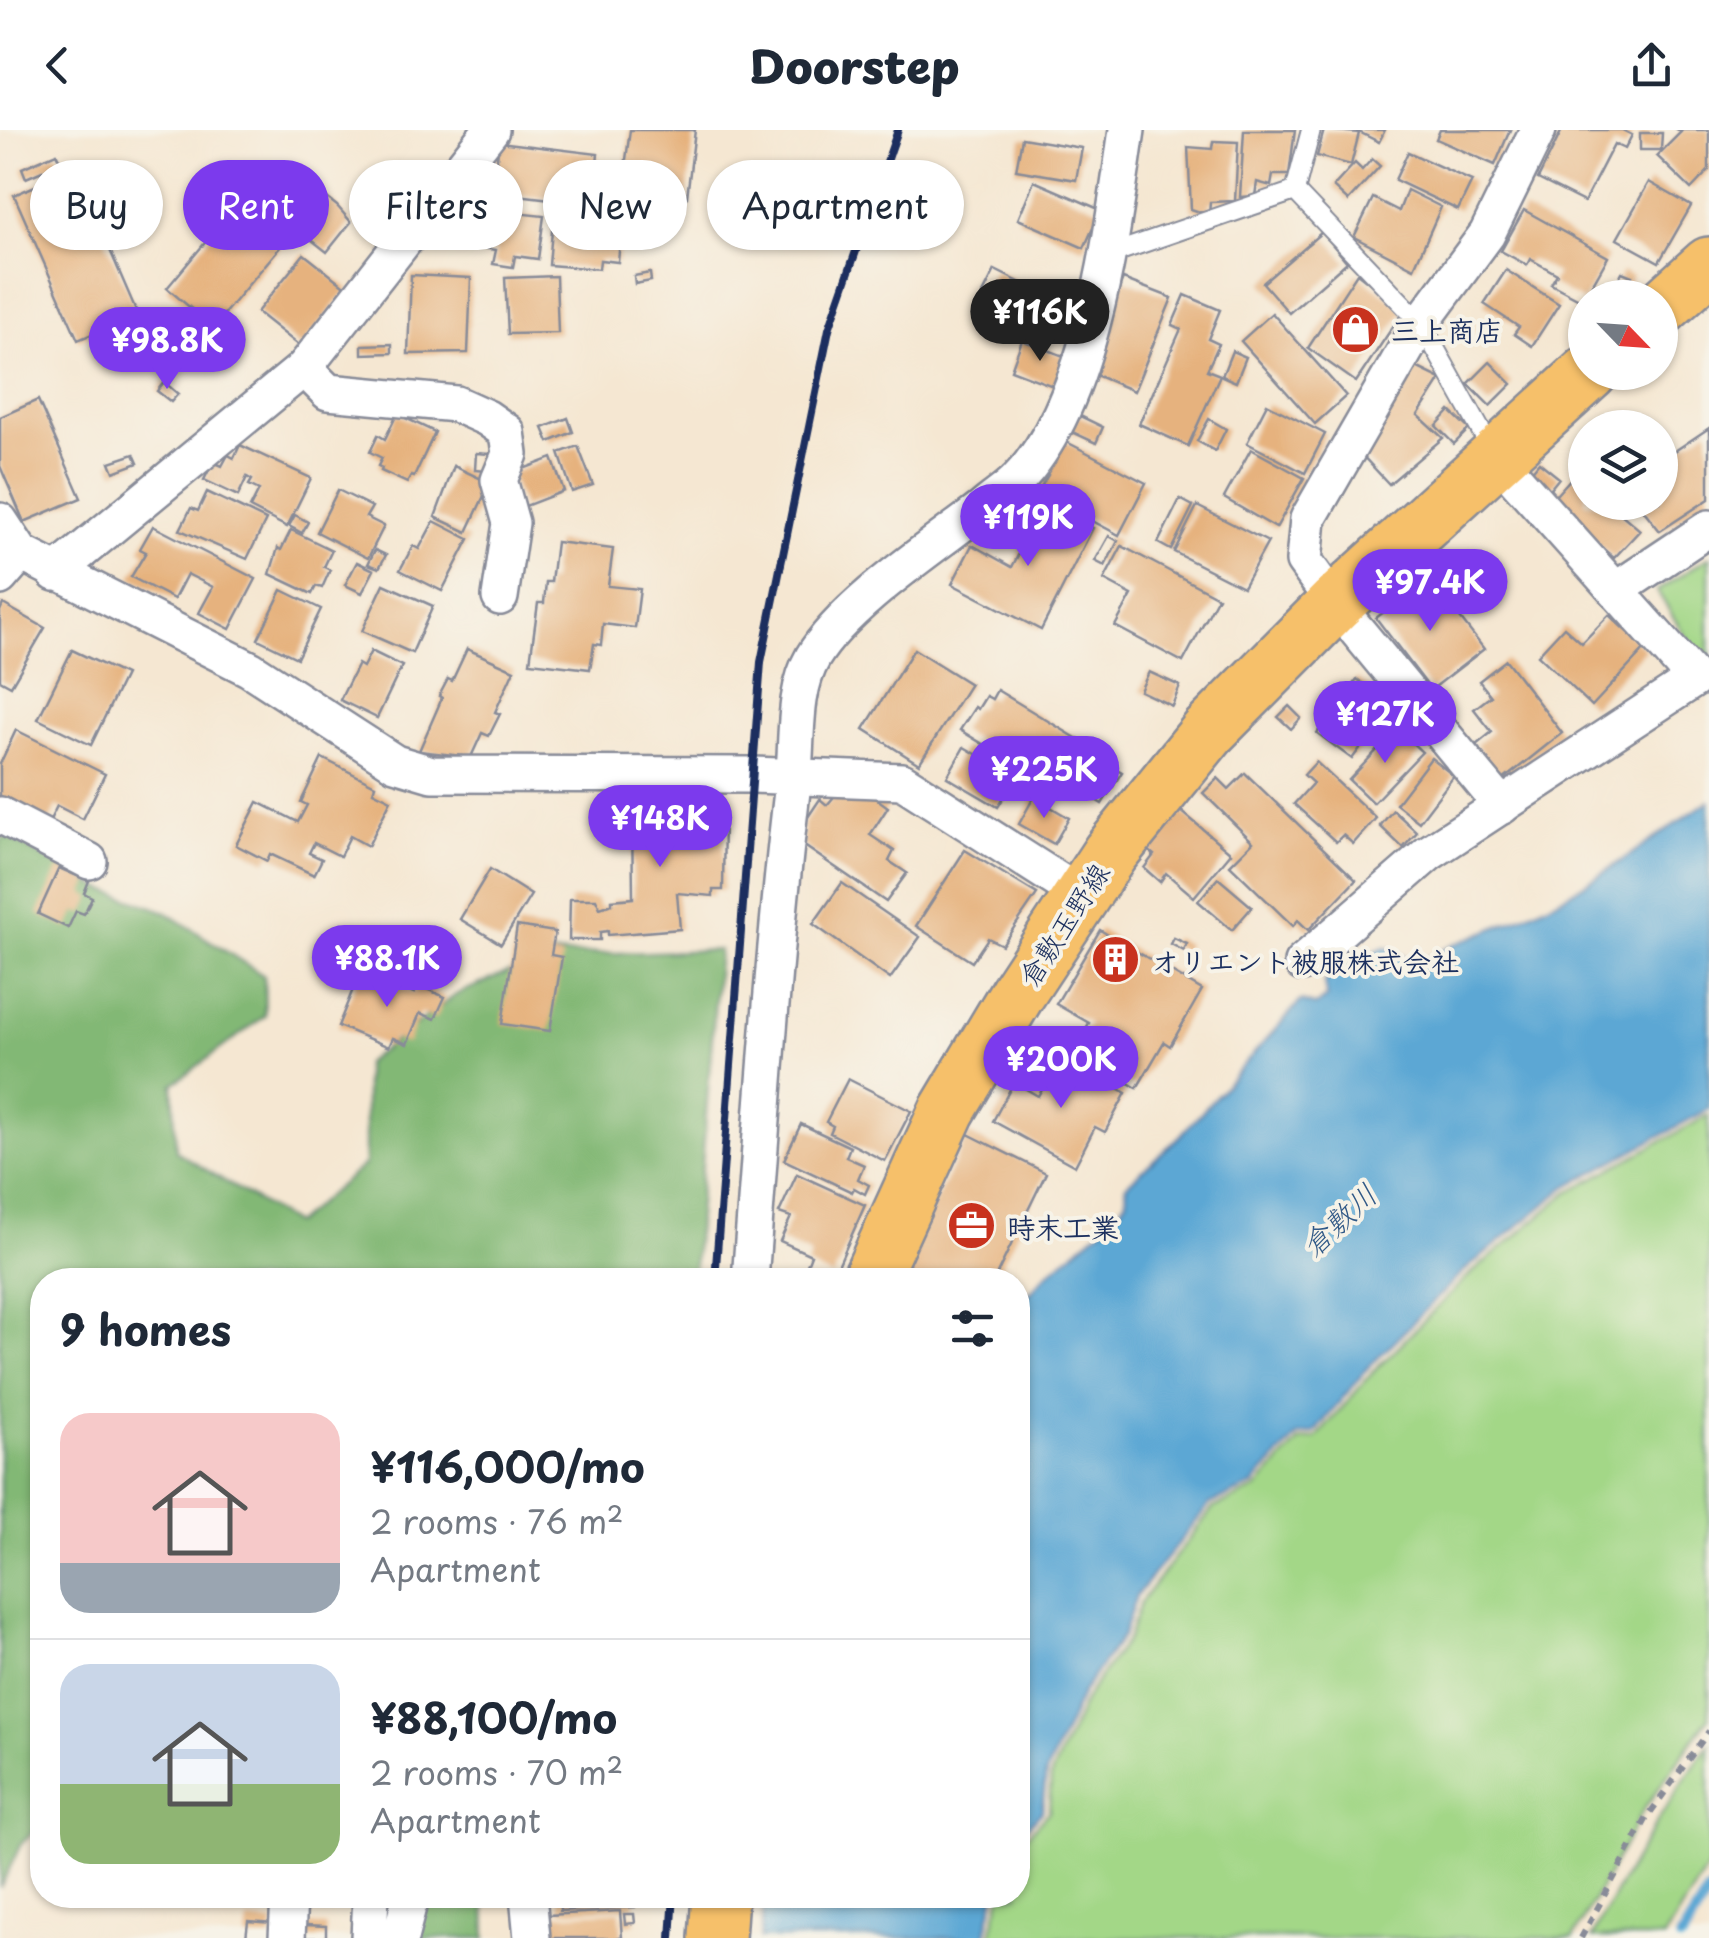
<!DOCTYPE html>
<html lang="en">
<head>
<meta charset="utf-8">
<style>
	:root { --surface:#fff; --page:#f2f2f3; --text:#1f2937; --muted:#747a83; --line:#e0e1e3; --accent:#7c3aed }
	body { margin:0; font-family:"Playpen Sans","Klee One",sans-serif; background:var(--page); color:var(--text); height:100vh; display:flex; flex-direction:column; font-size:38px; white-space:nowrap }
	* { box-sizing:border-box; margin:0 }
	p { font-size:32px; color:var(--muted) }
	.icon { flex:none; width:55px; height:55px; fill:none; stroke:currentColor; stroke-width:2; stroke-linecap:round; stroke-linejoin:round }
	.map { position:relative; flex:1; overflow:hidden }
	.side { position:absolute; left:30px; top:1138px; width:1000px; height:640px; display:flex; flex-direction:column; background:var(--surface); border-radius:40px; box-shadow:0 2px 8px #0004 }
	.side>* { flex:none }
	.guide { position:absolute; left:30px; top:30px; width:1000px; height:90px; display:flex; gap:20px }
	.needle { width:65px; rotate:115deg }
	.tools { position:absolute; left:1568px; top:150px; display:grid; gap:20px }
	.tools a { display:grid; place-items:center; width:110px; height:110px; border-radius:50%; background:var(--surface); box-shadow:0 2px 8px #0004; font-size:50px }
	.price { position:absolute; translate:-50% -85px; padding:0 22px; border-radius:35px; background:var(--accent); color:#fff; font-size:32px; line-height:65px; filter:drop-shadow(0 2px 5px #0008) }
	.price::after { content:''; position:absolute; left:50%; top:60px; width:30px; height:22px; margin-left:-15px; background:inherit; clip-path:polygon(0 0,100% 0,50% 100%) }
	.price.active { background:#222; color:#fff }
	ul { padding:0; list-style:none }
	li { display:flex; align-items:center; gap:30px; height:250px; padding:0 30px }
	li+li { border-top:2px solid var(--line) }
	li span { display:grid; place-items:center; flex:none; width:280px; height:200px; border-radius:30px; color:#555 }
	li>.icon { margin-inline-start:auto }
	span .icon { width:120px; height:120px; fill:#fffc; stroke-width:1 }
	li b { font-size:42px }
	h2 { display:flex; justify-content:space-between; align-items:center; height:120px; padding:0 30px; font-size:42px }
	.tag { padding:0 35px; border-radius:45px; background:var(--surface); box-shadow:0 2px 8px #0004; font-size:35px; line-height:90px }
	.tag.active { background:var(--accent); color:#fff }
	header { display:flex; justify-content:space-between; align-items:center; height:130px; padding:0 30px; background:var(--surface); font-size:45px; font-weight:800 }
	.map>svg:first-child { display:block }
</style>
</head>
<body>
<header><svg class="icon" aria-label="back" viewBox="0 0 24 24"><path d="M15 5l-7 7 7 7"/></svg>Doorstep<svg class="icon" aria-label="share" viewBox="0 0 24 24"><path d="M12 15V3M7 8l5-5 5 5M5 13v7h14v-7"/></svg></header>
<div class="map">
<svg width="1709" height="1808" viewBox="0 0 1709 1808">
	<rect width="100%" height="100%" fill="#f7f3e8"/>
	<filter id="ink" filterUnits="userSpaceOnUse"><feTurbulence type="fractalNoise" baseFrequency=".01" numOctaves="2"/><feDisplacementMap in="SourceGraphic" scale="20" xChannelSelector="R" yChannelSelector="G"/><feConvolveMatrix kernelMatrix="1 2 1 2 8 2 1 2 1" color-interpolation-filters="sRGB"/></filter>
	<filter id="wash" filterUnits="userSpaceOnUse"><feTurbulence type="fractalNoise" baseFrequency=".0048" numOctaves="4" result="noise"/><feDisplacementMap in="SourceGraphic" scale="40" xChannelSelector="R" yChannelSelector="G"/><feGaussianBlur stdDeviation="2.25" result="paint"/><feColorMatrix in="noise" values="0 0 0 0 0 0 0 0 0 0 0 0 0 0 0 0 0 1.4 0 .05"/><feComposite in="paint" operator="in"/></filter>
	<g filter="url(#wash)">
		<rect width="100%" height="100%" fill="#f5e7d2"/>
		<!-- green -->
		<g fill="#a3d787" stroke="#5f8372" stroke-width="2.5">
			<polygon points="1709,427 1709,531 1703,535 1657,461"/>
			<polygon points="1709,985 1709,1587 1642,1682 1573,1808 990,1808 1001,1765 1018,1765 1018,1715 1049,1681 1051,1645 1087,1565 1128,1508 1141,1471 1213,1378 1256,1359 1299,1311 1316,1308 1373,1242 1466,1148 1568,1062"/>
			<path d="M1709 1614V1735L1664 1808H1592C1625 1740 1665 1676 1709 1614Z"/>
		</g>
		<!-- forest -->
		<g fill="#82b874" stroke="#4e7469" stroke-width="2.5">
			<polygon points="6,706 102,759 164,781 264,846 265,886 173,954 176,1021 294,1094 365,1034 365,933 457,864 549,825 719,820 693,1150 42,1150 42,1694 21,1714 0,1758 0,710"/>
			<polygon points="385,1765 485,1765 486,1808 382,1808"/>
		</g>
		<!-- water -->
		<g fill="#5ba7d4" stroke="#3b6b99" stroke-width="2.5">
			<path d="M1709 671V979L1566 1057 1463 1142 1366 1240 1314 1303 1297 1306 1252 1356 1210 1374 1136 1466 1123 1505 1083 1561 1046 1643 1042 1681 1018 1706V1176L1048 1143 1110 1092 1127 1070 1126 1055 1179 1007 1301 871 1316 876 1327 867 1324 852 1350 833 1385 817 1416 833C1453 813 1492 800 1530 783 1594 754 1652 709 1709 671Z"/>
			<polygon points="765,1765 995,1765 985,1808 760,1808"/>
		</g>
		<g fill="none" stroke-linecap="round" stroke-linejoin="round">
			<!-- stream -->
			<polyline stroke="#5ba7d4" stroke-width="11" points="1681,1808 1709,1762"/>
		</g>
		<g id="blocks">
			<!-- building -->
			<g fill="#e6b27e">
				<polygon points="630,0 695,0 687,67 622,59"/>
				<polygon points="1244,0 1295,0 1289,45 1273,45 1271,56 1257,52 1255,66 1240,67"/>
				<polygon points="1324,0 1359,3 1351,35 1317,26"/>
				<polygon points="1355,0 1385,0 1379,12"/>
				<polygon points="1440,0 1510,0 1495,35 1436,9"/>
				<polygon points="1562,0 1622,0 1632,5 1625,19 1614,14 1584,72 1538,49"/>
				<polygon points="1678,0 1709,0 1709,40 1691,59 1657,26 1681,2"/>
				<polygon points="1640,3 1662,3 1661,20 1640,20"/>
				<polygon points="1022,8 1082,18 1076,50 1016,40"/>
				<polygon points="1213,11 1238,12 1235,71 1210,72 1209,85 1191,79 1188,17 1212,19"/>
				<polygon points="499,12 598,24 592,74 493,62"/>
				<polygon points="1408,22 1472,51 1458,80 1395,50"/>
				<polygon points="56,23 61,33 26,48 22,38"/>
				<polygon points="1372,29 1380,36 1348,71 1333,57 1355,33 1362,40"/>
				<polygon points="275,38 297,44 337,76 351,92 327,122 298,99 288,110 238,70 260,43 267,49"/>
				<polygon points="75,39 138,185 78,210 14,65"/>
				<polygon points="1034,51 1101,80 1084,118 1018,89"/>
				<polygon points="1649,52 1691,76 1659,132 1617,109"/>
				<polygon points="1407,60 1441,77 1414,138 1354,107 1373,68 1399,81"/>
				<polygon points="368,73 383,97 370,106 354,81"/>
				<polygon points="448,76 544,86 538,129 515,126 513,137 493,134 496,120 466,116 467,109 444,106"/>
				<polygon points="235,77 281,116 213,197 167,158"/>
				<polygon points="560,80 611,85 609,98 621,99 618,132 600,130 599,139 549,135 553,89 559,90"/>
				<polygon points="1524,80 1608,127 1583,171 1551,154 1557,144 1530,129 1527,135 1501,121"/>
				<polygon points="1322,102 1347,132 1289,183 1263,153"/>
				<polygon points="304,124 348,159 301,217 257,182"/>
				<polygon points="995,140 1055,170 1037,208 976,178"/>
				<polygon points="1506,140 1559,174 1532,216 1514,204 1519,197 1484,174"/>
				<polygon points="1622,142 1632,146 1628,155 1618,150"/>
				<polygon points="650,143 651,151 635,154 634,146"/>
				<polygon points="1357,143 1404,180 1356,252 1308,218"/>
				<polygon points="411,145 471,148 468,223 408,224"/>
				<polygon points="556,146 558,203 508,204 505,148"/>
				<polygon points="1123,149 1172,168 1134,261 1086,241"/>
				<polygon points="1185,165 1220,180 1208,209 1219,214 1207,240 1220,245 1188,316 1139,294 1181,199 1172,195"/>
				<polygon points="1272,183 1346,266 1315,294 1241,211"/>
				<polygon points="1022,210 1069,228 1058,258 1011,240"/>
				<polygon points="392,214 392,223 362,224 362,215"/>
				<polygon points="1232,221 1246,227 1236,252 1222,246"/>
				<polygon points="1490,232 1512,254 1490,276 1468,254"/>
				<polygon points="1412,235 1441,249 1418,285 1443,308 1389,354 1360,323"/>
				<polygon points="164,252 178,264 171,272 157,261"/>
				<polygon points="38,270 81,368 24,392 0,336 0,287"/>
				<polygon points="1267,274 1325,304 1305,343 1247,313"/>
				<polygon points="1450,281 1469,299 1454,314 1436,296"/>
				<polygon points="397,284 435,302 414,347 411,346 407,353 381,341 382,338 378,336 382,328 370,322 378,305 385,309"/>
				<polygon points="1078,285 1103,297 1096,313 1070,301"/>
				<polygon points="568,288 573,302 549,312 543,298"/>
				<polygon points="1209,289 1226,299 1215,321 1197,311"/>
				<polygon points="1709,298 1709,369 1660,401 1637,372 1660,372 1660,331"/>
				<polygon points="1057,307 1146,353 1119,405 1038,362 1048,345 1039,340"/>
				<polygon points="240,315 311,348 287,397 250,378 259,360 249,355 252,350 247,347 238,366 204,350 213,332 222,336 228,325 234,328"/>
				<polygon points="578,316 593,355 572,362 559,323"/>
				<polygon points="1251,319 1304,348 1276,398 1224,368"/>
				<polygon points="476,323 489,324 488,341 475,340"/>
				<polygon points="134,324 138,333 114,342 110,332"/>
				<polygon points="552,328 564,361 523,377 510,344"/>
				<polygon points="1539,332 1559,348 1546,364 1527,347"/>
				<polygon points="454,336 490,353 467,402 435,387"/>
				<polygon points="1574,345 1585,354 1585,372 1607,372 1640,400 1614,428 1549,373"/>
				<polygon points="338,360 372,377 366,387 384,396 368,428 317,402"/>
				<polygon points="207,362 266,390 247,429 180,400 191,378 198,381"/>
				<polygon points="1180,369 1193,376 1171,420 1158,413"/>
				<polygon points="1045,373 1093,398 1041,500 952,454 972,415 1012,437"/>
				<polygon points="1197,376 1268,412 1243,457 1174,422"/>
				<polygon points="295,385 308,392 302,403 289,396"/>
				<polygon points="434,391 469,409 442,461 400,440 413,416 419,419"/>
				<polygon points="153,396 256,449 230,499 199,483 213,457 187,444 174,469 131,447 146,422 140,419"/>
				<polygon points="291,400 332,420 324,437 330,440 322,458 316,456 312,464 270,444 278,418 281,420"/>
				<polygon points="1109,406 1118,411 1105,436 1095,431"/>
				<polygon points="556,412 613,419 608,456 640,459 635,498 603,494 601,515 594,514 590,539 530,532 538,473 544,473 546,452 551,452"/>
				<polygon points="1122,416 1218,467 1183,532 1115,496 1132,465 1104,450"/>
				<polygon points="375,420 386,425 379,438 368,434"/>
				<polygon points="357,432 374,440 362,463 345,455"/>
				<polygon points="1429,448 1484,519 1431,560 1376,488"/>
				<polygon points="384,454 433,476 412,523 362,501"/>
				<polygon points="282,460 321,479 297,528 258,509"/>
				<polygon points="3,474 45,498 11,556 0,550 0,481"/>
				<polygon points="1609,485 1645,519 1592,576 1538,525 1564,497 1582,513"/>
				<polygon points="467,519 514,540 495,582 500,584 489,606 482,603 471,627 419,621 442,568 439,566 448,549 452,551"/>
				<polygon points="914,519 970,554 919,634 864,599"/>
				<polygon points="72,520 125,545 91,615 38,589"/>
				<polygon points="371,521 402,536 377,588 340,570 358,534 363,537"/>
				<polygon points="1506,530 1562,603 1503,650 1476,615 1492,602 1474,579 1491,566 1479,551"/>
				<polygon points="1149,542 1180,556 1172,576 1140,561"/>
				<polygon points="1357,549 1392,576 1352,629 1317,603"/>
				<polygon points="997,560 1109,628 1106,633 1122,642 1102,674 1065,651 1062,656 1038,641 1035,646 960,600 975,577 978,579 986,566 992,569"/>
				<polygon points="1289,576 1301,588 1291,599 1278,587"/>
				<polygon points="1397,599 1422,622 1373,673 1349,650"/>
				<polygon points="16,600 105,644 83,689 57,676 45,700 0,679 0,634"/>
				<polygon points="964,617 1016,647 998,677 947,647"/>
				<polygon points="322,628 375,655 373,661 391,670 368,716 350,706 340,726 314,713 309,723 322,729 314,745 270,724 267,731 236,715 258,672 298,692 307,675 301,672"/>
				<polygon points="1431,628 1454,646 1419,692 1396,674"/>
				<polygon points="1316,632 1376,688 1353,714 1343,705 1336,712 1294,674 1313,653 1304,645"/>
				<polygon points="1245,643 1356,750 1308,800 1298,790 1293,796 1230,735 1253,712 1203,663 1218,648 1229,659"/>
				<polygon points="655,660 696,661 695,686 724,686 723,760 713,760 713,766 677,763 680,799 608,805 608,801 600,802 600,810 569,810 570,769 596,769 600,778 612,774 612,770 633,768 632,683 648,683 648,676 654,676"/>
				<polygon points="839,661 866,661 888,677 870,705 894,721 889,731 907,743 886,772 803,715 804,693 820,669 827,675"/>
				<polygon points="1034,667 1069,688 1054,714 1019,694"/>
				<polygon points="1180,680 1231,723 1194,767 1166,743 1160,752 1144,738 1154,725 1147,719"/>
				<polygon points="1393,680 1417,702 1403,718 1380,696"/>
				<polygon points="965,720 1037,764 1002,815 988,808 972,832 916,796"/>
				<polygon points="59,738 89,751 84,763 92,767 84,784 76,781 68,798 38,784"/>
				<polygon points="490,739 531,765 501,814 460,789"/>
				<polygon points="1218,748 1252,777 1232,800 1198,771"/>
				<polygon points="842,753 920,807 890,849 813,794"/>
				<polygon points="517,796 555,802 551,825 562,827 550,901 502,894"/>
				<polygon points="1100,800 1202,860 1170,916 1164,912 1137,958 1073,921 1089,893 1056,874"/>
				<polygon points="1174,808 1187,814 1184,821 1171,814"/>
				<polygon points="361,840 414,863 417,855 445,867 435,889 420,883 407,914 393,908 389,917 338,896"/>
				<polygon points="1060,927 1126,963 1105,1002 1095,997 1075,1036 993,991 1014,952 1038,966"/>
				<polygon points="848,949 911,981 885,1031 830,1003 833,996 826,992"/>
				<polygon points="801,994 850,1017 846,1027 864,1035 858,1049 869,1055 865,1064 854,1058 852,1062 784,1030"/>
				<polygon points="968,1004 1046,1043 994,1150 897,1150"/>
				<polygon points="797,1044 865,1075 833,1147 807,1135 811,1125 780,1111 791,1087 779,1083"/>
				<polygon points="559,1765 635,1765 635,1777 560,1781"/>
				<polygon points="620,1781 622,1808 549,1808 548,1785"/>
				<polygon points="624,1784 634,1784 635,1793 625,1794"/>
				<polygon points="248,1791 273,1793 271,1808 246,1808"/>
				<polygon points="305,1795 326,1796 326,1808 304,1808"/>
			</g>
		</g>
	</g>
	<g filter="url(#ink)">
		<use href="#blocks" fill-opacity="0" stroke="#888b98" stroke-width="2.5"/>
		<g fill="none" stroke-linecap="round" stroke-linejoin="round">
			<defs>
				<g id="service">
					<polyline points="1295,61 1311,0"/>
					<polyline points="1108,125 1295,61 1421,193 1494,324"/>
				</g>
				<g id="minor">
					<polyline points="304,238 328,262 456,274 487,288 507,302 510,324 499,350 511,393 500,467"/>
					<polyline points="0,391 21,423 250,539 395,633 432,644 753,645 902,651 1081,765"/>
					<polyline points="55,443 304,238 491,0"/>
					<polyline points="0,447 21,423"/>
					<polyline points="1616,460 1709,398"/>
					<polyline points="1502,676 1335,474 1304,431 1308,389 1421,193 1487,104 1538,0"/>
					<polyline points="0,685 89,731"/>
					<polyline points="1302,833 1429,723 1695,549 1497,328"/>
					<path d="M750 1150C763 984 773 818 793 653 798 612 792 563 813 527 844 475 934 416 983 378 994 368 1008 360 1018 349 1092 272 1112 103 1127 0"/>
					<polyline points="528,1765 532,1808"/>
					<polyline points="287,1808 289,1765"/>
					<polyline points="369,1808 371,1765"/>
					<polyline points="400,1808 411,1765"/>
				</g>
				<g id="primary">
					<polyline points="1660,179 1709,135"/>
					<polyline points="870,1150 947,981 1017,864 1110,723 1208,602 1335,474 1590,242"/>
					<polyline points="717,1808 720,1765"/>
				</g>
			</defs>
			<!-- service casing -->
			<use href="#service" stroke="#888b98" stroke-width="22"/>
			<!-- minor casing -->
			<use href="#minor" stroke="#888b98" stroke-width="40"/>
			<!-- primary casing -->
			<use href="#primary" stroke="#888b98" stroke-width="60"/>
			<!-- path -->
			<polyline stroke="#888b98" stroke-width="6" stroke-dasharray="8 8" stroke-linecap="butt" points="1581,1808 1648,1686 1709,1601"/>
			<!-- service -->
			<use href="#service" stroke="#fff" stroke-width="18"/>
			<!-- minor -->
			<use href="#minor" stroke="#fff" stroke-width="35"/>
			<!-- primary -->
			<use href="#primary" stroke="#f6c06b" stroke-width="55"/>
			<!-- rail -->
			<g stroke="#1b2f5e" stroke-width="8">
				<polyline points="715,1150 761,532 829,199 898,0"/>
				<polyline points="671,1808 674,1765"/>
			</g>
		</g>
	</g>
	<!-- icons -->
	<defs>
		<symbol id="shop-disc" viewBox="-11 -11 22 22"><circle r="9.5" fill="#c8321e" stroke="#f7f3e8"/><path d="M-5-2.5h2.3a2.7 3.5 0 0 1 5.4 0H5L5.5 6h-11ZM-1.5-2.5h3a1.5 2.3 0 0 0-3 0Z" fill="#fff"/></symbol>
		<symbol id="building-disc" viewBox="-11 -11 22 22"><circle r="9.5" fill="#c8321e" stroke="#f7f3e8"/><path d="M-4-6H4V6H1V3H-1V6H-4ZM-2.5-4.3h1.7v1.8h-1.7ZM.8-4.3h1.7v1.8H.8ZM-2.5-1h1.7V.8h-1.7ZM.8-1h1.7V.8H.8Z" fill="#fff"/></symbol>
		<symbol id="office-disc" viewBox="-11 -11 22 22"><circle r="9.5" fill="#c8321e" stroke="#f7f3e8"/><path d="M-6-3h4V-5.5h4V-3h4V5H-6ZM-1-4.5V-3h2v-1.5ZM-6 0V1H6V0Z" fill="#fff"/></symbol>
	</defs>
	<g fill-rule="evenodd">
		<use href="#shop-disc" x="1328" y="172" width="55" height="55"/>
		<use href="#building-disc" x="1088" y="802" width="55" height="55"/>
		<use href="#office-disc" x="944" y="1068" width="55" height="55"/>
	</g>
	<g text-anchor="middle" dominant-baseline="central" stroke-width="8" stroke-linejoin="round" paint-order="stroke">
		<!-- poi labels -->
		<g font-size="28" font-weight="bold" fill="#1b2f5e" stroke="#f7f3e8" text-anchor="start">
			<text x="1391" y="199">三上商店</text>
			<text x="1151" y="830">オリエント被服株式会社</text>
			<text x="1007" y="1096">時末工業</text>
		</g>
		<!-- street labels -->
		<g font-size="28" fill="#1b2f5e" stroke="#f7f3e8">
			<text transform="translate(1063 794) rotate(-57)">倉敷玉野線</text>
		</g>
		<!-- water labels -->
		<g font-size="30" font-style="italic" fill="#315987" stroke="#f7f3e8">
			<text transform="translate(1338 1089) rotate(-43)">倉敷川</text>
		</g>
	</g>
</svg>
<div class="tools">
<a><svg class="needle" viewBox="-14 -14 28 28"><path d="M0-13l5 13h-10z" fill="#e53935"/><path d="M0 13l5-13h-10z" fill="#747a83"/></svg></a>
<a><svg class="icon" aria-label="layers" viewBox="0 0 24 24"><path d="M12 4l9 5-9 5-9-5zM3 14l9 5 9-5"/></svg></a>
</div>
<b class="price active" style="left:1040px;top:234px">¥116K</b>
<b class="price" style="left:167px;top:262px">¥98.8K</b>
<b class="price" style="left:1028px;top:439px">¥119K</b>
<b class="price" style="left:1430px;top:504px">¥97.4K</b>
<b class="price" style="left:1385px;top:636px">¥127K</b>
<b class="price" style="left:1044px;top:691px">¥225K</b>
<b class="price" style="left:660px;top:740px">¥148K</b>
<b class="price" style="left:387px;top:880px">¥88.1K</b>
<b class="price" style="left:1061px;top:981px">¥200K</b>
<div class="guide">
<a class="tag">Buy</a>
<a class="tag active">Rent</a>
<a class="tag">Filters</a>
<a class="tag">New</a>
<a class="tag">Apartment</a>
</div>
<section class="side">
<h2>9 homes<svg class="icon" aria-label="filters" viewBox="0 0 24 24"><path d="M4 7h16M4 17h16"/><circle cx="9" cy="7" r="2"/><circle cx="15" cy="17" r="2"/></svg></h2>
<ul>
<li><span style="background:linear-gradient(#f6c9c9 75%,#9aa5b1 0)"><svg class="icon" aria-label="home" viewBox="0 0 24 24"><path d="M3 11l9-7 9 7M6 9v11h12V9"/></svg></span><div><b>¥116,000/mo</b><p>2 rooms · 76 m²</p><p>Apartment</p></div></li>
<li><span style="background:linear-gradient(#c9d6e8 60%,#8fb573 0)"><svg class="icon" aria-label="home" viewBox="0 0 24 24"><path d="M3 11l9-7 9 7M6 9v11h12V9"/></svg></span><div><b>¥88,100/mo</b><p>2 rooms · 70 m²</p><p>Apartment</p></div></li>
</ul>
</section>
</div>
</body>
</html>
